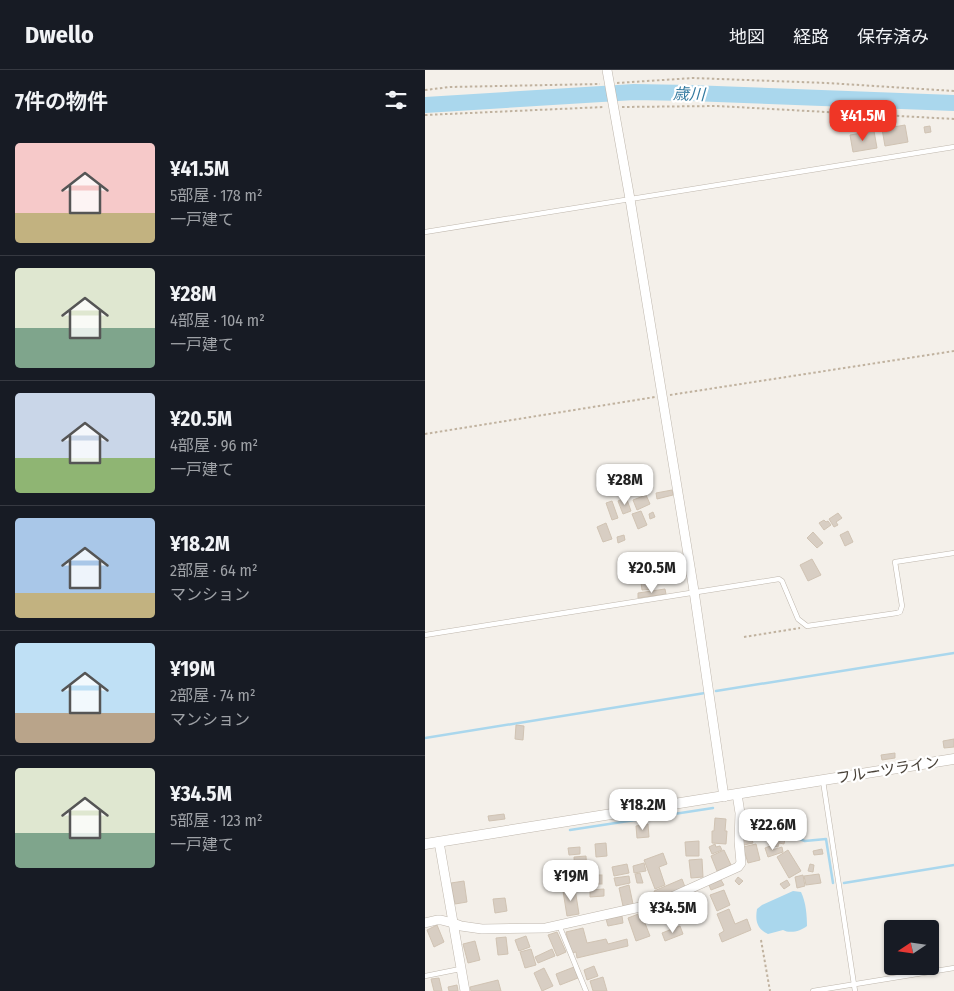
<!DOCTYPE html>
<html lang="ja">
<head>
<meta charset="utf-8">
<style>
	:root { --surface:#171b24; --page:#20242c; --text:#f1f3f6; --muted:#9ea1a6; --line:#363941; --accent:#ef3626 }
	body { margin:0; font-family:"Fira Sans Condensed","Noto Sans JP",sans-serif; background:var(--page); color:var(--text); height:100vh; display:flex; flex-direction:column; font-size:19px; white-space:nowrap }
	* { box-sizing:border-box; margin:0 }
	p { font-size:16px; color:var(--muted) }
	.icon { flex:none; width:28px; height:28px; fill:none; stroke:currentColor; stroke-width:2; stroke-linecap:round; stroke-linejoin:round }
	.map { position:relative; flex:1; overflow:hidden }
	.sheet { display:flex; flex-direction:column; background:var(--surface); width:425px }
	.sheet>* { flex:none }
	.needle { width:32px; rotate:257deg }
	.fabs { position:absolute; left:459px; top:850px; display:grid; gap:10px }
	.fabs a { display:grid; place-items:center; width:55px; height:55px; border-radius:5px; background:var(--surface); box-shadow:0 1px 4px #0004; font-size:25px }
	.price { position:absolute; translate:-50% -42px; padding:0 11px; border-radius:10px; background:#fff; color:#222; font-size:16px; line-height:32px; filter:drop-shadow(0 1px 2px #0008) }
	.price::after { content:''; position:absolute; left:50%; top:30px; width:15px; height:11px; margin-left:-8px; background:inherit; clip-path:polygon(0 0,100% 0,50% 100%) }
	.price.selected { background:var(--accent); color:#fff }
	ul { padding:0; list-style:none }
	li { display:flex; align-items:center; gap:15px; height:125px; padding:0 15px }
	li+li { border-top:1px solid var(--line) }
	li span { display:grid; place-items:center; flex:none; width:140px; height:100px; border-radius:5px; color:#555 }
	li>.icon { margin-inline-start:auto }
	span .icon { width:60px; height:60px; fill:#fffc; stroke-width:1 }
	li b { font-size:21px }
	h2 { display:flex; justify-content:space-between; align-items:center; height:60px; padding:0 15px; font-size:21px }
	header { display:flex; align-items:center; gap:30px; box-sizing:border-box; height:70px; padding:0 25px; background:var(--surface); border-bottom:1px solid var(--line) }
	header strong { font-size:24px }
	nav { display:flex; gap:28px; margin-inline-start:auto; font-size:18px }
	main { display:flex; flex:1; min-height:0 }
	.map>svg:first-child { display:block }
</style>
</head>
<body>
<header>
<strong>Dwello</strong>
<nav><a>地図</a><a>経路</a><a>保存済み</a></nav>
</header>
<main>
<section class="sheet">
<h2>7件の物件<svg class="icon" aria-label="filters" viewBox="0 0 24 24"><path d="M4 7h16M4 17h16"/><circle cx="9" cy="7" r="2"/><circle cx="15" cy="17" r="2"/></svg></h2>
<ul>
<li><span style="background:linear-gradient(#f6c9c9 70%,#c2b280 0)"><svg class="icon" aria-label="home" viewBox="0 0 24 24"><path d="M3 11l9-7 9 7M6 9v11h12V9"/></svg></span><div><b>¥41.5M</b><p>5部屋 · 178 m²</p><p>一戸建て</p></div></li>
<li><span style="background:linear-gradient(#dfe7d0 60%,#7fa58c 0)"><svg class="icon" aria-label="home" viewBox="0 0 24 24"><path d="M3 11l9-7 9 7M6 9v11h12V9"/></svg></span><div><b>¥28M</b><p>4部屋 · 104 m²</p><p>一戸建て</p></div></li>
<li><span style="background:linear-gradient(#c9d6e8 65%,#8fb573 0)"><svg class="icon" aria-label="home" viewBox="0 0 24 24"><path d="M3 11l9-7 9 7M6 9v11h12V9"/></svg></span><div><b>¥20.5M</b><p>4部屋 · 96 m²</p><p>一戸建て</p></div></li>
<li><span style="background:linear-gradient(#a9c7e8 75%,#c2b280 0)"><svg class="icon" aria-label="home" viewBox="0 0 24 24"><path d="M3 11l9-7 9 7M6 9v11h12V9"/></svg></span><div><b>¥18.2M</b><p>2部屋 · 64 m²</p><p>マンション</p></div></li>
<li><span style="background:linear-gradient(#bfe0f5 70%,#b9a48a 0)"><svg class="icon" aria-label="home" viewBox="0 0 24 24"><path d="M3 11l9-7 9 7M6 9v11h12V9"/></svg></span><div><b>¥19M</b><p>2部屋 · 74 m²</p><p>マンション</p></div></li>
<li><span style="background:linear-gradient(#dfe7d0 65%,#7fa58c 0)"><svg class="icon" aria-label="home" viewBox="0 0 24 24"><path d="M3 11l9-7 9 7M6 9v11h12V9"/></svg></span><div><b>¥34.5M</b><p>5部屋 · 123 m²</p><p>一戸建て</p></div></li>
</ul>
</section>
<div class="map">
<svg width="529" height="921" viewBox="0 0 529 921">
	<rect width="100%" height="100%" fill="#f4f0ea"/>
	<!-- water -->
	<path fill="#aad7ed" d="M368 821 376 822C381 832 382 846 382 856 376 861 365 864 358 860L343 864C332 859 330 851 332 839L337 835Z"/>
	<g fill="none" stroke-linecap="round" stroke-linejoin="round">
		<!-- stream -->
		<g stroke="#aad7ed" stroke-width="2.5">
			<polyline points="291,621 529,583"/>
			<polyline points="0,668 280,623"/>
			<polyline points="321,750 380,771 401,769 408,813"/>
			<polyline points="145,760 288,738"/>
			<polyline points="419,813 529,795"/>
		</g>
		<!-- river -->
		<polyline stroke="#aad7ed" stroke-width="16" points="0,35 209,22 265,23 529,33"/>
	</g>
	<!-- building -->
	<g fill="#d8cec3" stroke="#d0c3b3">
		<polygon points="480,55 483,72 460,76 457,59"/>
		<polygon points="505,56 506,62 500,63 499,57"/>
		<polygon points="449,61 452,78 428,82 425,65"/>
		<polygon points="247,420 248,425 232,429 231,423"/>
		<polygon points="221,425 225,434 212,440 208,430"/>
		<polygon points="201,427 206,441 198,444 193,431"/>
		<polygon points="187,431 193,448 187,450 181,433"/>
		<polygon points="216,441 222,455 213,459 207,444"/>
		<polygon points="228,442 230,447 225,449 224,444"/>
		<polygon points="413,443 417,448 411,452 413,455 409,457 404,449"/>
		<polygon points="399,450 401,452 403,451 406,455 399,460 394,453"/>
		<polygon points="181,453 187,469 178,472 172,457"/>
		<polygon points="423,461 428,472 420,476 415,465"/>
		<polygon points="388,462 398,473 392,478 382,468"/>
		<polygon points="199,465 200,470 193,473 192,467"/>
		<polygon points="239,484 241,492 238,492 238,495 241,494 242,498 238,499 239,502 234,503 233,499 236,498 233,485"/>
		<polygon points="387,489 396,505 383,511 375,495"/>
		<polygon points="229,502 231,516 229,516 229,519 217,520 215,505 218,505 217,503"/>
		<polygon points="240,519 241,524 213,528 213,523"/>
		<polygon points="91,655 99,656 98,670 90,669"/>
		<polygon points="529,669 529,677 519,678 518,671"/>
		<polygon points="470,683 470,688 457,690 456,685"/>
		<polygon points="79,744 80,749 64,751 63,746"/>
		<polygon points="290,748 301,749 300,761 302,761 301,774 287,773 287,761 289,761"/>
		<polygon points="223,754 224,767 212,768 211,756"/>
		<polygon points="324,760 328,773 319,775 315,763"/>
		<polygon points="334,760 360,769 359,774 354,773 353,777 343,774 344,769 335,766 336,764 333,763"/>
		<polygon points="274,771 274,786 261,786 260,772"/>
		<polygon points="181,773 182,786 171,787 170,774"/>
		<polygon points="290,774 291,777 295,776 297,780 287,784 284,777"/>
		<polygon points="331,774 335,790 323,793 318,777"/>
		<polygon points="345,776 347,780 357,777 358,782 343,787 340,778"/>
		<polygon points="155,777 155,784 144,785 143,778"/>
		<polygon points="397,779 398,784 389,785 388,781"/>
		<polygon points="299,780 306,795 292,801 286,786"/>
		<polygon points="363,780 376,801 364,808 352,787"/>
		<polygon points="238,783 242,794 234,797 240,815 230,819 219,790"/>
		<polygon points="161,786 162,804 150,805 149,787"/>
		<polygon points="277,789 278,807 266,808 264,790"/>
		<polygon points="219,793 221,801 209,803 208,796"/>
		<polygon points="202,794 204,803 189,806 187,797"/>
		<polygon points="385,794 389,795 388,802 383,801"/>
		<polygon points="215,803 218,813 212,813 210,804"/>
		<polygon points="394,804 396,813 381,815 379,806"/>
		<rect x="165" y="805" width="12" height="9"/>
		<polygon points="378,805 380,816 372,818 370,807"/>
		<polygon points="204,806 205,813 191,816 189,808"/>
		<polygon points="313,807 318,811 314,815 310,811"/>
		<polygon points="257,809 260,817 232,829 229,821"/>
		<polygon points="296,810 299,815 286,820 284,815"/>
		<polygon points="362,810 365,815 359,819 355,814"/>
		<polygon points="39,811 42,832 30,834 26,813"/>
		<polygon points="204,815 208,834 198,836 194,818"/>
		<polygon points="150,819 154,844 142,846 138,821"/>
		<polygon points="179,819 179,826 165,827 165,820"/>
		<polygon points="299,820 305,835 292,841 285,825"/>
		<polygon points="80,828 82,841 70,843 68,829"/>
		<polygon points="258,838 262,851 252,854 248,841"/>
		<polygon points="234,839 236,844 232,846 230,841"/>
		<polygon points="304,839 310,854 322,849 326,860 297,872 294,864 299,861 292,844"/>
		<polygon points="216,843 225,866 211,871 203,848"/>
		<polygon points="197,846 198,853 183,856 181,849"/>
		<polygon points="12,855 19,872 9,877 2,860"/>
		<polygon points="255,856 258,864 240,871 237,863"/>
		<polygon points="158,858 162,873 181,869 183,874 202,869 203,876 152,888 151,882 146,883 141,862"/>
		<polygon points="132,862 141,882 132,886 123,865"/>
		<polygon points="101,866 105,877 94,881 90,870"/>
		<polygon points="81,867 83,884 73,885 71,868"/>
		<polygon points="50,871 55,890 43,893 38,874"/>
		<polygon points="106,879 111,895 100,898 95,882"/>
		<polygon points="127,879 130,886 113,893 110,887"/>
		<polygon points="169,896 173,906 162,910 159,900"/>
		<polygon points="149,897 153,908 135,915 131,904"/>
		<polygon points="119,898 128,916 117,921 109,903"/>
		<polygon points="178,907 182,921 168,921 165,911"/>
		<polygon points="14,908 17,921 9,921 6,909"/>
		<polygon points="73,910 76,921 46,921 45,917"/>
		<polygon points="32,915 33,921 24,921 23,917"/>
	</g>
	<g fill="none" stroke-linecap="round" stroke-linejoin="round">
		<defs>
			<g id="service">
				<polyline points="0,162 529,77"/>
				<polyline points="0,565 354,509 357,511 373,549 382,556 472,543 475,542 477,536 470,492 529,483"/>
				<polyline points="398,711 430,921"/>
				<polyline points="134,855 161,921"/>
				<polyline points="0,906 35,899"/>
				<polyline points="388,921 529,898"/>
			</g>
			<g id="minor">
				<polyline points="182,0 205,129 269,521 299,727"/>
				<polyline points="14,772 40,921"/>
				<polyline points="0,853 12,850 16,850 28,853 36,856 57,859 121,858 224,835 240,830 313,797 316,793 314,771 315,743 312,724"/>
			</g>
			<polyline id="tertiary" points="0,774 529,689"/>
		</defs>
		<!-- service casing -->
		<use href="#service" stroke="#bfb7ad" stroke-width="5.5"/>
		<!-- minor casing -->
		<use href="#minor" stroke="#bfb7ad" stroke-width="10"/>
		<!-- tertiary casing -->
		<use href="#tertiary" stroke="#bfb7ad" stroke-width="11"/>
		<!-- path -->
		<g stroke="#c0b29f" stroke-width="2" stroke-dasharray="2.5 2.5" stroke-linecap="butt">
			<polyline points="192,13 268,8 402,13 529,21"/>
			<polyline points="0,20 25,17 175,14"/>
			<polyline points="197,37 292,36 529,49"/>
			<polyline points="0,45 179,37"/>
			<polyline points="245,325 529,281"/>
			<polyline points="0,364 230,327"/>
			<polyline points="319,567 375,558"/>
			<polyline points="336,870 345,921"/>
		</g>
		<!-- service -->
		<use href="#service" stroke="#fff" stroke-width="4.5"/>
		<!-- minor -->
		<use href="#minor" stroke="#fff" stroke-width="9"/>
		<!-- tertiary -->
		<use href="#tertiary" stroke="#fff" stroke-width="10"/>
	</g>
	<g text-anchor="middle" dominant-baseline="central" stroke-width="4.5" stroke-linejoin="round" paint-order="stroke">
		<!-- street labels -->
		<g font-size="15" fill="#484138" stroke="#fff">
			<text transform="translate(463 700) rotate(-9)">フルーツライン</text>
		</g>
		<!-- water labels -->
		<g font-size="16" font-style="italic" fill="#32799f" stroke="#fff">
			<text transform="translate(264 24) rotate(2)">歳川</text>
		</g>
	</g>
</svg>
<div class="fabs">
<a><svg class="needle" viewBox="-14 -14 28 28"><path d="M0-13l5 13h-10z" fill="#e53935"/><path d="M0 13l5-13h-10z" fill="#9ea1a6"/></svg></a>
</div>
<b class="price selected" style="left:438px;top:72px">¥41.5M</b>
<b class="price" style="left:200px;top:436px">¥28M</b>
<b class="price" style="left:227px;top:524px">¥20.5M</b>
<b class="price" style="left:218px;top:761px">¥18.2M</b>
<b class="price" style="left:348px;top:781px">¥22.6M</b>
<b class="price" style="left:146px;top:832px">¥19M</b>
<b class="price" style="left:248px;top:864px">¥34.5M</b>
</div>
</main>
</body>
</html>
